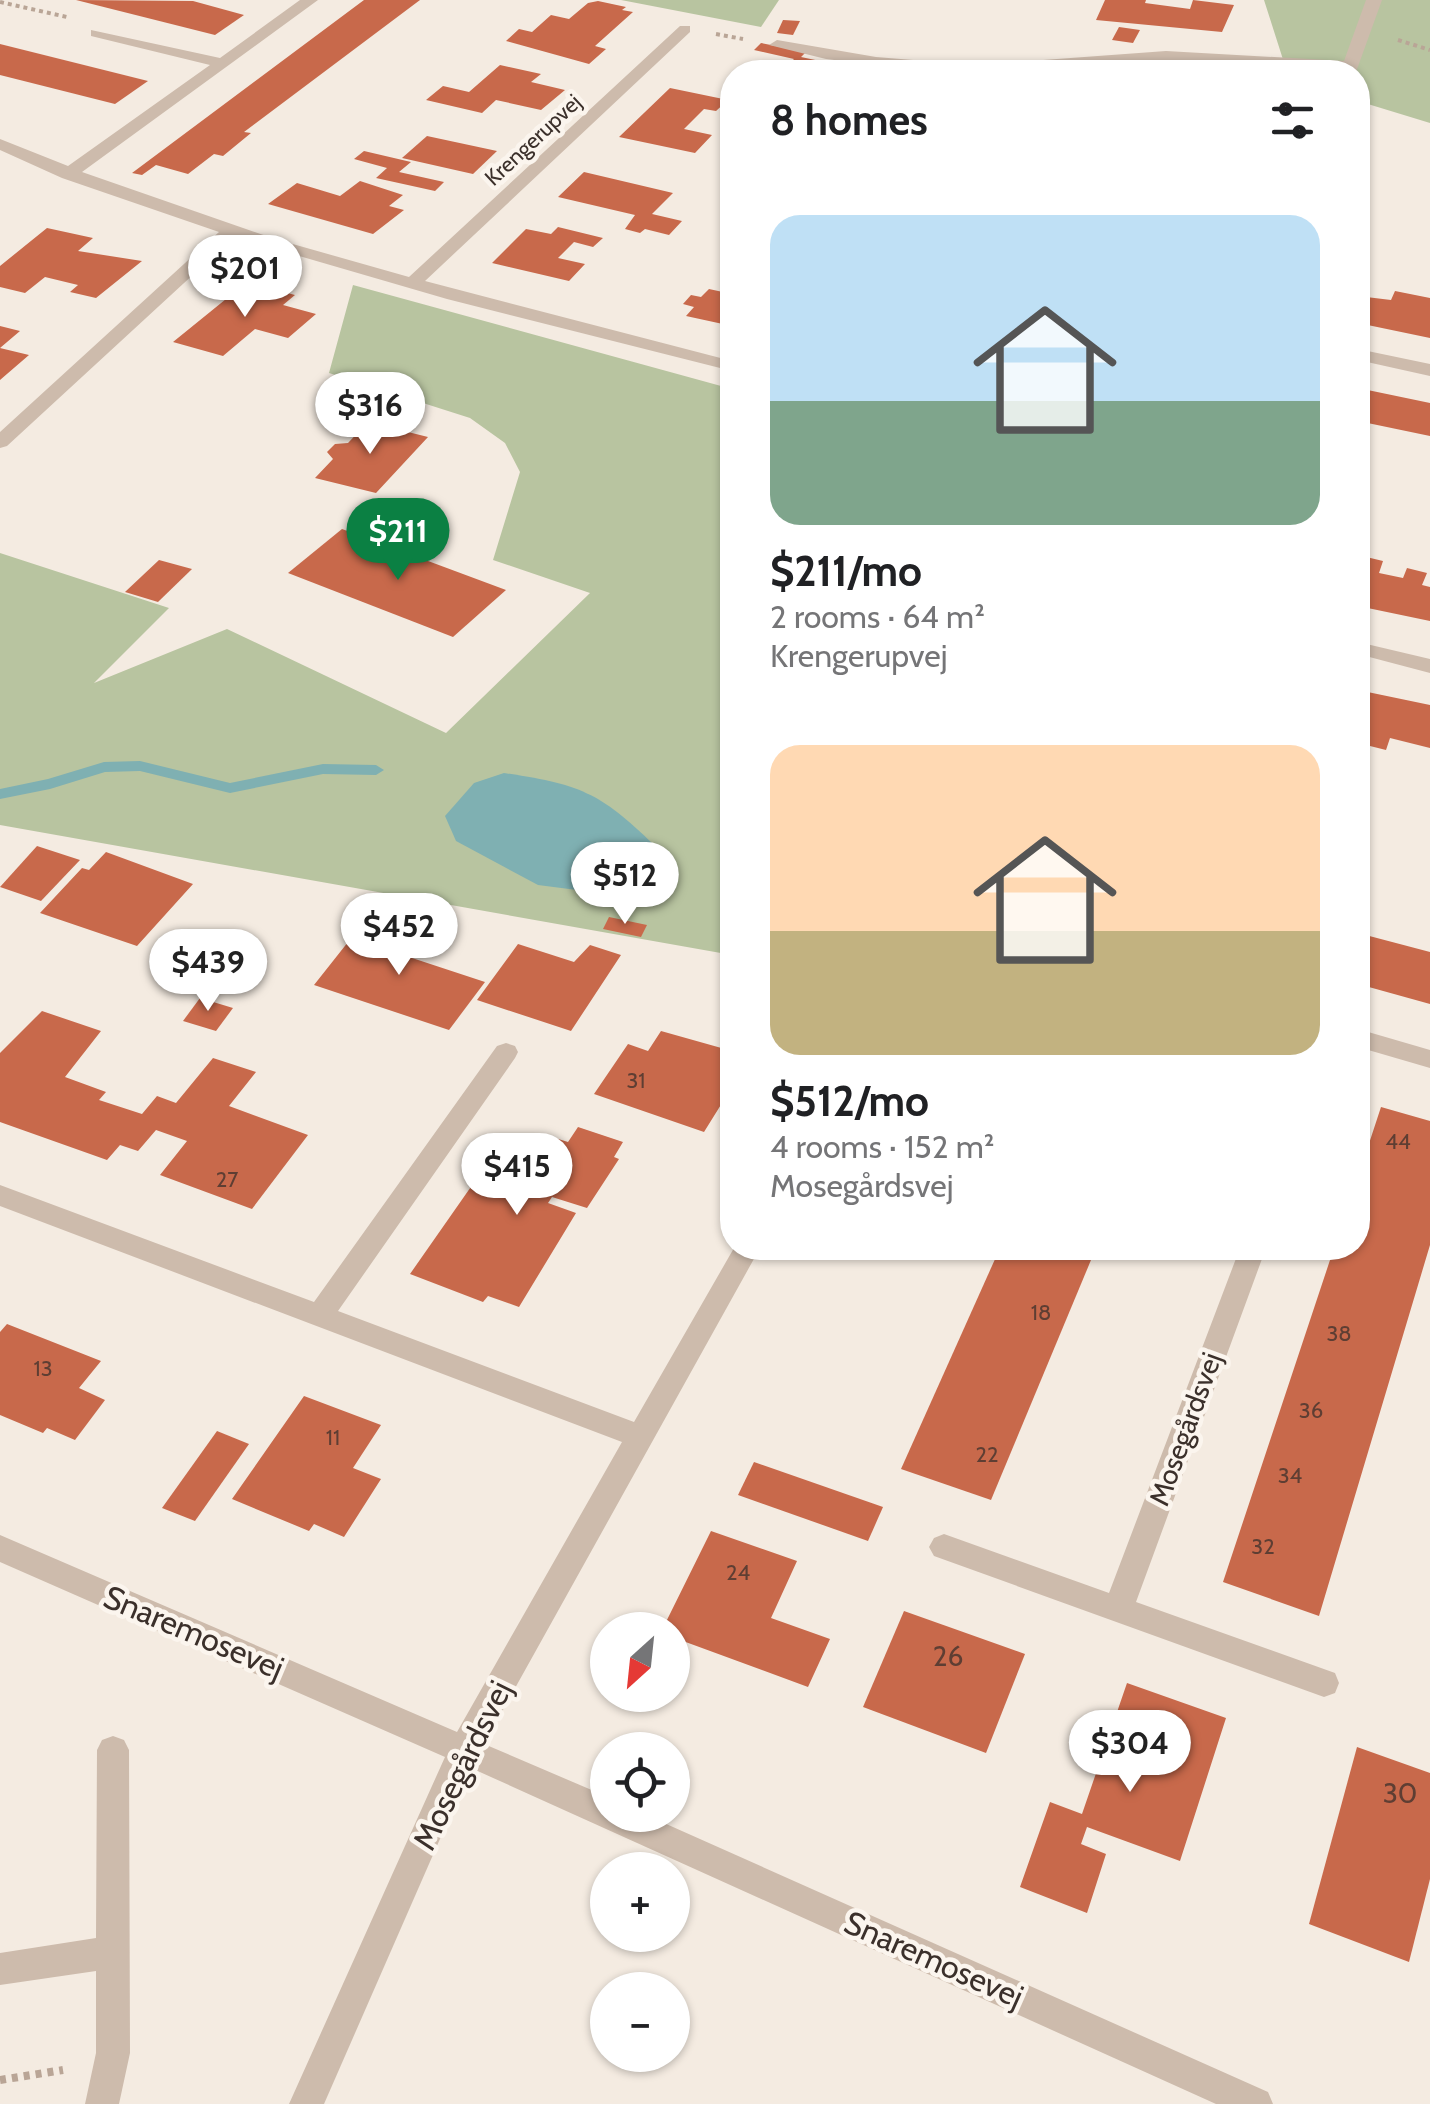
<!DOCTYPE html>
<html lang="en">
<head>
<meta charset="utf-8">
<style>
	:root { --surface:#fff; --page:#f2f2f2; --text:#202124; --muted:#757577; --accent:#0b8043 }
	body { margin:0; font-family:Cabin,sans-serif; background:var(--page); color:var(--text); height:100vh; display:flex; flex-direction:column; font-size:38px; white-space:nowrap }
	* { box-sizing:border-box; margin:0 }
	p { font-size:32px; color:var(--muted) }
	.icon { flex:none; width:55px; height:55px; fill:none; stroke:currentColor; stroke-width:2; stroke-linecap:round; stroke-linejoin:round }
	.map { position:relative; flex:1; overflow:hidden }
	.details { position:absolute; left:720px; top:60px; width:650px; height:1200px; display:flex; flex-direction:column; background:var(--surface); border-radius:40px; box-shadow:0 2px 8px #0004 }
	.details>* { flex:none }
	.needle { width:65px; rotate:207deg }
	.fabs { position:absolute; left:590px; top:1612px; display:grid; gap:20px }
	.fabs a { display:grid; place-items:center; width:100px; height:100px; border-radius:50%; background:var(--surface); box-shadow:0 2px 8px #0004; font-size:50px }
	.price { position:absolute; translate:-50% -85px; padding:0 22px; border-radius:35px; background:#fff; color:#222; font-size:32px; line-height:65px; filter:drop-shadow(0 2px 5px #0008) }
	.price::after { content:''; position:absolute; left:50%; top:60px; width:30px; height:22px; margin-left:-15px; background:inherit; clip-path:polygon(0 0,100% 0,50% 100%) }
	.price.current { background:var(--accent); color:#fff }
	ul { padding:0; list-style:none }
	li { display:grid; align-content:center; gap:20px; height:530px; padding:0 50px }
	li span { display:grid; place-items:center; height:310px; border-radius:30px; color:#555 }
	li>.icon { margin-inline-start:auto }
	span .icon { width:180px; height:180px; fill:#fffc; stroke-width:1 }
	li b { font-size:42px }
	h2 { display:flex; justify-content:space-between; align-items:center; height:120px; padding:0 50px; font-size:42px }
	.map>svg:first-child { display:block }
</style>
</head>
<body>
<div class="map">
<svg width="1430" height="2104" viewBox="0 0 1430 2104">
	<rect width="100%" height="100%" fill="#f4ebe1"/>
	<!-- green -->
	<g fill="#b8c4a0">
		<polygon points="621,0 779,0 761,27"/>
		<polygon points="1264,0 1430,0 1430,123 1358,101 1358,72 1287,72"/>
		<polygon points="353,285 732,389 732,955 0,825 0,553 169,608 94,683 227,629 446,733 590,593 493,560 520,472 505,443 470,418 329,373"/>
	</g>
	<!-- water -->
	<path fill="#7fb0b2" d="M504 773C583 785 601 793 659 850L643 879 608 894 538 885 456 841 445 816 474 783Z"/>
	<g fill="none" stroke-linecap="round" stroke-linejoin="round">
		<!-- stream -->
		<polygon fill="#7fb0b2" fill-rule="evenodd" points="140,761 230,783 323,764 376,765 384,770 376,775 323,774 230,793 140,771 105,772 50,789 0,799 0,789 48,779 104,762"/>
	</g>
	<!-- building -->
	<g fill="#c8694b">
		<polygon points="76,0 193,1 244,15 215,35"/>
		<polygon points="364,0 420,0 244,132 251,133 223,156 214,154 188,174 156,165 142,175 132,173"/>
		<polygon points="1105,0 1146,0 1145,3 1190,9 1193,0 1234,5 1222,32 1096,20"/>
		<polygon points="598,1 626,7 622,10 633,12 595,46 606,49 589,64 506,41 519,29 532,32 551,15 569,19 588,3"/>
		<polygon points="783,20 800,21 793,35 777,33"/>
		<polygon points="1119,27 1140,30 1133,43 1112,40"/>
		<polygon points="761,43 806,52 801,57 863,70 781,72 794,59 754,50"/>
		<polygon points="0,44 148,81 115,104 0,75"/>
		<polygon points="500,65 541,74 531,82 565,90 541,110 496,100 482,113 426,100 443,86 469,92"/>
		<polygon points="670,88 728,100 716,111 704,109 684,129 712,135 695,153 619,137"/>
		<polygon points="427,136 497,151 473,174 402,158"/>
		<polygon points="364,151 411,162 399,172 444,182 435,191 376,178 387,168 354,159"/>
		<polygon points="584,172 673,193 652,214 682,221 669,235 645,229 640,233 625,229 635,215 558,197"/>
		<polygon points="360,181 403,195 389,206 404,210 373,234 268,204 297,183 340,196"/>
		<polygon points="558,227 603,238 593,247 574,242 558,258 585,264 569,281 492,263 526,229 551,234"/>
		<polygon points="47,228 93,238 78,251 142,261 96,298 70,292 78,285 45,277 25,293 0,287 0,266"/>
		<polygon points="247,282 295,295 283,305 316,314 288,338 255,329 223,356 173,342"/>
		<polygon points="709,289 732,294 732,326 686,316 694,307 683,304 691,295 701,297"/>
		<polygon points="1395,291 1430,298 1430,338 1358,323 1358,296 1391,300"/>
		<polygon points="0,326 20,331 0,348 29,355 0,380"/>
		<polygon points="1358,388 1430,403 1430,436 1358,421"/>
		<polygon points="368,422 428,437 376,493 315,478 333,459 327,452 335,444 348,443"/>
		<polygon points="342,529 506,590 453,637 288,573"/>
		<polygon points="1358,555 1383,561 1379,573 1403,578 1407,568 1427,573 1422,585 1430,587 1430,621 1358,606"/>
		<polygon points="159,560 192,569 158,602 125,592"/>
		<polygon points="1358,690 1430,705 1430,748 1390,738 1386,750 1358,743"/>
		<polygon points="37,846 80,860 41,901 0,887"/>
		<polygon points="106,852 193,884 137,946 40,913 82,868 89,870"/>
		<polygon points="609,917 647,925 641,937 603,929"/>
		<polygon points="375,920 422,935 406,956 485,982 449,1030 314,985 352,937 359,940"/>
		<polygon points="1358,933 1430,952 1430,1004 1358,984"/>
		<polygon points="518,944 574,962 590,945 621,955 571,1031 477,1000"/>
		<polygon points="200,998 233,1008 216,1031 183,1021"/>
		<polygon points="42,1011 101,1031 65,1077 106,1092 99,1100 142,1114 157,1096 176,1103 213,1058 256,1072 229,1106 308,1135 252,1209 160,1175 187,1141 156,1130 138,1151 120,1145 107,1160 0,1122 0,1053"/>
		<polygon points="661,1031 732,1051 732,1087 704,1132 594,1094 628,1044 648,1051"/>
		<polygon points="1381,1107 1430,1121 1430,1245 1319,1616 1223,1582 1334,1248 1358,1248 1358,1177"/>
		<polygon points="578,1127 623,1142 614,1157 619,1159 587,1208 552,1197 548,1203 576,1213 519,1307 488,1296 483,1302 410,1274 482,1171 506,1180 539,1133 568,1142"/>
		<polygon points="1000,1248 1096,1248 991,1500 901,1469"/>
		<polygon points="7,1324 101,1361 79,1388 105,1400 75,1440 47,1428 43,1433 0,1415 0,1332"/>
		<polygon points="304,1396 381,1425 353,1468 381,1479 344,1537 314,1524 309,1531 232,1499"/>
		<polygon points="217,1431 249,1444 195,1521 162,1508"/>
		<polygon points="754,1462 883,1507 868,1541 738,1495"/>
		<polygon points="711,1531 797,1561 771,1618 830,1639 808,1687 672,1637 672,1630 662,1630"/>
		<polygon points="904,1611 1025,1654 986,1753 863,1707"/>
		<polygon points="1127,1683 1226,1718 1180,1861 1087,1827 1081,1844 1106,1854 1087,1913 1020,1887 1050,1802 1082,1814"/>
		<polygon points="1357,1747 1430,1773 1430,1879 1409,1962 1309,1924"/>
	</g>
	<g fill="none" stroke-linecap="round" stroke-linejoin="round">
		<!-- path-far1 -->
		<g stroke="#b9a596" stroke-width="4" stroke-dasharray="4 4" stroke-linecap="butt">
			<polyline points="0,2 67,17"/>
			<polyline points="716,34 743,39"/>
			<polyline points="1398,40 1430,50"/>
		</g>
		<!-- path -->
		<polyline stroke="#b9a596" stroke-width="8" stroke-dasharray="6 6" stroke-linecap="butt" points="0,2080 63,2070"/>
		<!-- minor -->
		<g fill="#cdbbac" fill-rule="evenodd">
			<polygon points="300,0 318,0 82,172 275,239 409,277 680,26 690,26 690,32 425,281 732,361 732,371 447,299 234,237 7,446 0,448 0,432 219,232 62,178 0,150 0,139 68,166 210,65 91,36 91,30 220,58"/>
			<polygon points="1366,0 1382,0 1356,72 1166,60 1028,72 934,72 826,59 769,45 777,40 876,57 975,65 1166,51 1344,61"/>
			<polygon points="1358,349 1430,364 1430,376 1358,360"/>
			<polygon points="1358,642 1430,659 1430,673 1358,654"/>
			<polygon points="1358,1029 1430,1050 1430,1068 1358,1047"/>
			<polygon points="506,1043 515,1046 518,1052 515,1058 338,1311 634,1422 734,1248 760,1248 484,1744 608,1797 608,1815 646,1815 1268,2092 1273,2104 1216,2104 471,1768 324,2104 289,2104 445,1757 0,1562 0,1535 457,1732 622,1442 0,1206 0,1185 314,1302 497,1046"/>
			<polygon points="1240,1248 1266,1248 1136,1602 1335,1673 1339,1683 1335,1693 1324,1697 934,1556 929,1547 934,1538 944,1534 1109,1593"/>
			<polygon points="113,1736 124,1740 129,1750 130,2053 119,2104 85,2104 96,2053 96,1971 0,1985 0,1953 96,1938 97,1750 102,1740"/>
		</g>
	</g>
	<g text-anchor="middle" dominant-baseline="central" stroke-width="9" stroke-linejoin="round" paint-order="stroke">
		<!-- far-street labels -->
		<g font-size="22" fill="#3b302b" stroke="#fbf5ee">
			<text transform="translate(533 140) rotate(-43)">Krengerupvej</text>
		</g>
		<!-- number labels -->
		<g font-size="22" fill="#5e3e33">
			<text x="636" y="1080">31</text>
			<text x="1398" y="1141">44</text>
			<text x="227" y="1179">27</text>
			<text x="1041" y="1312">18</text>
			<text x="1339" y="1333">38</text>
			<text x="43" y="1368">13</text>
			<text x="1311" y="1410">36</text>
			<text x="333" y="1437">11</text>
			<text x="987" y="1454">22</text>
			<text x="1290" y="1475">34</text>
			<text x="1263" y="1546">32</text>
			<text x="738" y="1572">24</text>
		</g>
		<!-- street labels -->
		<g font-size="28" fill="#3b302b" stroke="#fbf5ee">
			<text transform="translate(1185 1429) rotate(-70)">Mosegårdsvej</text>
		</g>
		<!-- near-number labels -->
		<g font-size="28" fill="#5e3e33">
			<text x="948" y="1656">26</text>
			<text x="1400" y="1793">30</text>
		</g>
		<!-- near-street labels -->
		<g font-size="32" fill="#3b302b" stroke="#fbf5ee">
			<text transform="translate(194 1632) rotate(23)">Snaremosevej</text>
			<text transform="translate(462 1765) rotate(-64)">Mosegårdsvej</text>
			<text transform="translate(934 1959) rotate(24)">Snaremosevej</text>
		</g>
	</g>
</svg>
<div class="fabs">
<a><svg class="needle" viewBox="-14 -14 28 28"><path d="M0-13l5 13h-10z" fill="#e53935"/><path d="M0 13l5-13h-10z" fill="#757577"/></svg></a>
<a><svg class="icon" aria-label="locate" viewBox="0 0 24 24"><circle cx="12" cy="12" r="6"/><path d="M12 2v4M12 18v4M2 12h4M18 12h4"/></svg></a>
<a>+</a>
<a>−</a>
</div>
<b class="price" style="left:245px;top:320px">$201</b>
<b class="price" style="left:370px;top:457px">$316</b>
<b class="price current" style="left:398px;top:583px">$211</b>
<b class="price" style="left:625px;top:927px">$512</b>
<b class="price" style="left:399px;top:978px">$452</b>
<b class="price" style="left:208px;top:1014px">$439</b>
<b class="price" style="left:517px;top:1218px">$415</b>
<b class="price" style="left:1130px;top:1795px">$304</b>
<section class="details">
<h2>8 homes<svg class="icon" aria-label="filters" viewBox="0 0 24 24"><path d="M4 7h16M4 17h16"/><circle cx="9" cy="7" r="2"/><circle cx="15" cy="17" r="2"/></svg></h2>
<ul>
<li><span style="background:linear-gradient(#bfe0f5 60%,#7fa58c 0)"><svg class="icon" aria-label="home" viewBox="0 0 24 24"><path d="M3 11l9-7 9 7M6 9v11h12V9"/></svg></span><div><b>$211/mo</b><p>2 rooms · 64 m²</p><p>Krengerupvej</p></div></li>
<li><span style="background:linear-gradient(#ffd9b3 60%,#c2b280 0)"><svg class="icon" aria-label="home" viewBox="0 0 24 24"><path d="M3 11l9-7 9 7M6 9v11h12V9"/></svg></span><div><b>$512/mo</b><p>4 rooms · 152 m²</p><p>Mosegårdsvej</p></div></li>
</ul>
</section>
</div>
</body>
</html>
